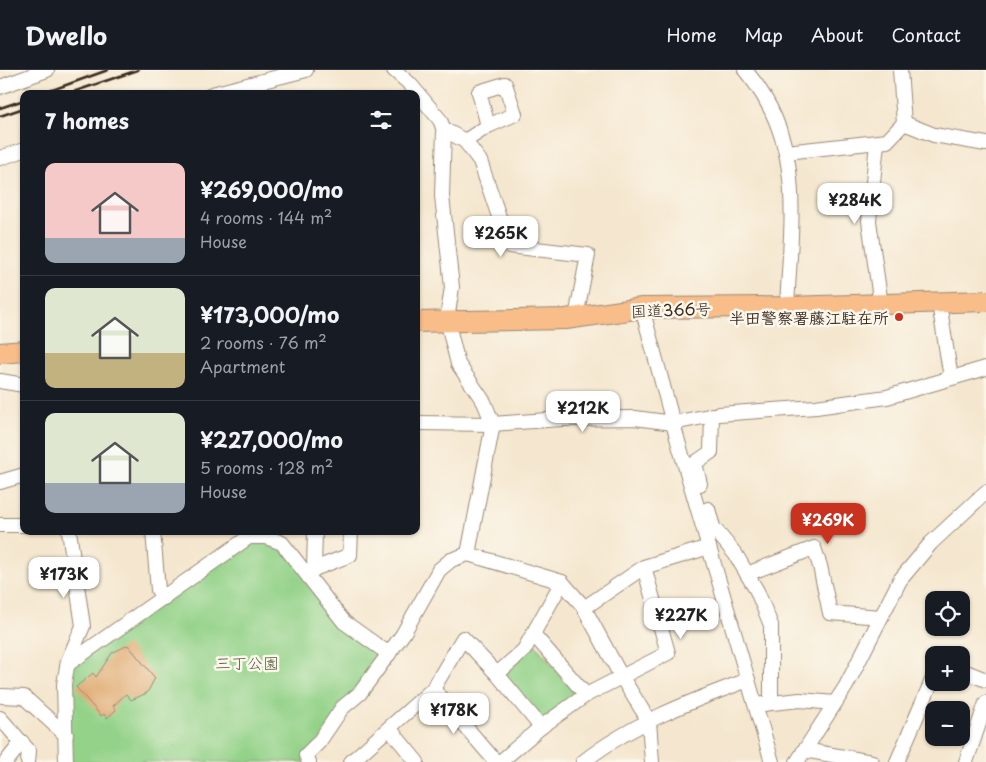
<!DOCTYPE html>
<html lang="en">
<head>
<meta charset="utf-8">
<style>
	:root { --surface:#171b24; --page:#242831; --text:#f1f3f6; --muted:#9ea1a6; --line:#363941; --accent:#c8321e }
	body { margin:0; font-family:"Playpen Sans","Klee One",sans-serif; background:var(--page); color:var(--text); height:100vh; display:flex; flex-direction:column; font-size:19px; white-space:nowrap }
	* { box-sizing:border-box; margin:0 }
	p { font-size:16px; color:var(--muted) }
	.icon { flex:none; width:28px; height:28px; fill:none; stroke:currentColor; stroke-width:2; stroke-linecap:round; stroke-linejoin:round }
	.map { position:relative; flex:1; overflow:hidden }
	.sheet { position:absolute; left:20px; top:20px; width:400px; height:445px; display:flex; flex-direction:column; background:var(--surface); border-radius:10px; box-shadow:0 1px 4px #0004 }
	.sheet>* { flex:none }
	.buttons { position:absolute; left:925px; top:521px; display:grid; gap:10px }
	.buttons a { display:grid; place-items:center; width:45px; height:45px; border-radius:10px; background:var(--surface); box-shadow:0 1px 4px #0004; font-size:25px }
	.price { position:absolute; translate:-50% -42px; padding:0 11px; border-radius:10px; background:#fff; color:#222; font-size:16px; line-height:32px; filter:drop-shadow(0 1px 2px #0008) }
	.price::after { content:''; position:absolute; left:50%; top:30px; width:15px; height:11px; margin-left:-8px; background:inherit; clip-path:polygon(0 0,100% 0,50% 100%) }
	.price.on { background:var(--accent); color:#fff }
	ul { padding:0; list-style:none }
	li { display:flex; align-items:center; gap:15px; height:125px; padding:0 25px }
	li+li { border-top:1px solid var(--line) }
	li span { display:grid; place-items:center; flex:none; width:140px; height:100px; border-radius:10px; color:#555 }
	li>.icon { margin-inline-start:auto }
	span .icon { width:60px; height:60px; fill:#fffc; stroke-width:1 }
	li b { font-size:21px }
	h2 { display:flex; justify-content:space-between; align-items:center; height:60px; padding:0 25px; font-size:21px }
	header { display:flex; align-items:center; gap:30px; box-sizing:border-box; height:70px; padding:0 25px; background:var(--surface); border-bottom:1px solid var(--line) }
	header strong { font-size:24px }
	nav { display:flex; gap:28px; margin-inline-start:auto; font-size:18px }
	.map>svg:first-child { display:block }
</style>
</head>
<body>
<header>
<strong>Dwello</strong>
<nav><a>Home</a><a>Map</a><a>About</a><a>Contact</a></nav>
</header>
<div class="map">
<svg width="986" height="692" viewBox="0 0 986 692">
	<rect width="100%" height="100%" fill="#fbf7ec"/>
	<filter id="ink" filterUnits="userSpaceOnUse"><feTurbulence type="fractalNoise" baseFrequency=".02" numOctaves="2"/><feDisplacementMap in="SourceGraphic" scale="10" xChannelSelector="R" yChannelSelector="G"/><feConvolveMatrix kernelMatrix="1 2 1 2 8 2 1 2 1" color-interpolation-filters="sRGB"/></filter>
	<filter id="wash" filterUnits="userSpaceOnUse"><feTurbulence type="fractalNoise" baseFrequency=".0096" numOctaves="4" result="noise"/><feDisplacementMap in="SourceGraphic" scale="20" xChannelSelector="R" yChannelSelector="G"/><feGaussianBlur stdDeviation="1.12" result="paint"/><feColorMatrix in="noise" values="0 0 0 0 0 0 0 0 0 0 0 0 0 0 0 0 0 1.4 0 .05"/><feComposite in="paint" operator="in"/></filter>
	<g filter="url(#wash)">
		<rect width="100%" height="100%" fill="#f5e7cf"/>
		<!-- green -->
		<g fill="#93d288" stroke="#677e53">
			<polygon points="248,467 282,473 344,552 389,584 309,692 66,692 68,594"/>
			<polygon points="533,572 577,625 543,649 504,605"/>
		</g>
		<g id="blocks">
			<!-- building -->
			<polygon fill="#e0a970" points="128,575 155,608 147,623 131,630 126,624 113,636 116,640 107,648 104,644 101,646 76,617 93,603 96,607 112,583"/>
		</g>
	</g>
	<g filter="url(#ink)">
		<use href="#blocks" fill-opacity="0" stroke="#988876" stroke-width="1"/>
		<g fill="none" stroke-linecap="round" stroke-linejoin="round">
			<defs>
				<g id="minor">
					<polyline points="394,0 410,14 440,50 444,60 442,126 452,217 447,250 458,294 484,332 493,354 468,484"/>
					<path d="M745 0C806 72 791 150 787 237"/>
					<polyline points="0,17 47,0"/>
					<polyline points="212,24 306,0"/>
					<polyline points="904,53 934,65 986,74"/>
					<polyline points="443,59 465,71 488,56 515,44 505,14 479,22 488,56"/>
					<polyline points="465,71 480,91 509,176 588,185 576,247"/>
					<polyline points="877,73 869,151 881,235"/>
					<polyline points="786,82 887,71 904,53 900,0"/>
					<polyline points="0,88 24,80"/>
					<polyline points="939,233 951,308"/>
					<polyline points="642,238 679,375 772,692"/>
					<polyline points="0,311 24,315"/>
					<polyline points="416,353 493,354 561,349 635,348 673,353 719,344 816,337 887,327 986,298"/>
					<polyline points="0,412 24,405"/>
					<polyline points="700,414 695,393 711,382 712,345"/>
					<polyline points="708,439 713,457 736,485 757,521 771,555 771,633"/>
					<polyline points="0,455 24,455"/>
					<polyline points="153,461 158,520 164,528"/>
					<polyline points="314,499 315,461"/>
					<polyline points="747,504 814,478 820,496 830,543 881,547"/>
					<polyline points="308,506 314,499 350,485 351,461"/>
					<polyline points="584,538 644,497 709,477"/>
					<polyline points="534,565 586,625"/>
					<polyline points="68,594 249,467 266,467 282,473 344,552 389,584"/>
					<polyline points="961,600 986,610"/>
					<polyline points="497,604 524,580 562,512"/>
					<polyline points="433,619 496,692"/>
					<polyline points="2,626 24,627 66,665"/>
					<polyline points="763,634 800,630 835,633"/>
					<polyline points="0,648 29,681 28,692"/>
					<polyline points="804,680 872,692"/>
					<polyline points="6,692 22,672"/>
					<polyline points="66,692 64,614 68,591 83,556 69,461"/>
					<polyline points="309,692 306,685 319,672 342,638 360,623 403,564 439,500 451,490 468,484 562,512 583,536 621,606 649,651 652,692"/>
					<polyline points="351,692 389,658"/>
					<polyline points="417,692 389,658 433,619 463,568 497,604 541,657"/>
					<polyline points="500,692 541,657 586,625 668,583 644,497"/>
					<path d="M583 692C631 654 691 631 748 610"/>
					<polyline points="797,692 846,616 900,510 931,473 986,422"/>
					<polyline points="897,692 934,606"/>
					<polyline points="966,692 986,633"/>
				</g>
				<g id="highway">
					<polyline points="416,252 566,249 642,238 787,237 986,231"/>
					<polyline points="0,283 24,281"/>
				</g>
			</defs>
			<!-- minor casing -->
			<use href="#minor" stroke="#988876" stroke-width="16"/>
			<!-- highway casing -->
			<use href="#highway" stroke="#988876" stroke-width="22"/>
			<!-- minor -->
			<use href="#minor" stroke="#fff" stroke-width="14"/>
			<!-- highway -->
			<use href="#highway" stroke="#f8bd89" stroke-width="20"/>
			<!-- rail -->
			<g stroke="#3b2a1e" stroke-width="2.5">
				<polyline points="41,24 108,0"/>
				<polyline points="67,24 138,0"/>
				<polyline points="0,38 24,30"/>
				<polyline points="0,46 24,38"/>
			</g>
		</g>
	</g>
	<!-- markers -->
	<circle fill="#c8321e" stroke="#fbf7ec" stroke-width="2" cx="899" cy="247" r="5"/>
	<g text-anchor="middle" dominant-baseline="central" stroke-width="5" stroke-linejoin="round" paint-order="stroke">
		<!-- street labels -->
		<g font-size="16" fill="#3b2a1e" stroke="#fbf7ec">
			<text transform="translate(671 239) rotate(-2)">国道366号</text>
		</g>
		<!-- poi labels -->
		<g font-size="16" font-weight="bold" fill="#3b2a1e" stroke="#fbf7ec" text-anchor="end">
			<text x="889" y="247">半田警察署藤江駐在所</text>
		</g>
		<!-- park labels -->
		<g font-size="16" fill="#555c3e" stroke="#fbf7ec">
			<text x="247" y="592">三丁公園</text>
		</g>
	</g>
</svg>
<div class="buttons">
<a><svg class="icon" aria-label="locate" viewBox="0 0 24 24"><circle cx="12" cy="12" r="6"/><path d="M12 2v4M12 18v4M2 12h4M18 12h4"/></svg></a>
<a>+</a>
<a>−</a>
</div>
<b class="price" style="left:855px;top:155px">¥284K</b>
<b class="price" style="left:501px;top:188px">¥265K</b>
<b class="price" style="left:583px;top:363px">¥212K</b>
<b class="price on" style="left:828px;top:475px">¥269K</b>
<b class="price" style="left:64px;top:529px">¥173K</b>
<b class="price" style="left:681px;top:570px">¥227K</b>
<b class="price" style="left:454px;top:665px">¥178K</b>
<section class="sheet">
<h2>7 homes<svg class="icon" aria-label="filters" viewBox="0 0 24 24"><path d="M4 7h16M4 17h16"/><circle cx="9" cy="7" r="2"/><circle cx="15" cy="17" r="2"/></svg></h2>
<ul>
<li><span style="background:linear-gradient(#f6c9c9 75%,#9aa5b1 0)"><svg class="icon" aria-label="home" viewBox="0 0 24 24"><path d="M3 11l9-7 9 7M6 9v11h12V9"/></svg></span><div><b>¥269,000/mo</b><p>4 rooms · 144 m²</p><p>House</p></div></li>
<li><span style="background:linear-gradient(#dfe7d0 65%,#c2b280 0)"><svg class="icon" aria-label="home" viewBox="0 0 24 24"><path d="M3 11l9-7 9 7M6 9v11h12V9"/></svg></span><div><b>¥173,000/mo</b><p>2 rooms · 76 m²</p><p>Apartment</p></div></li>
<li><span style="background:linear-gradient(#dfe7d0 70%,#9aa5b1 0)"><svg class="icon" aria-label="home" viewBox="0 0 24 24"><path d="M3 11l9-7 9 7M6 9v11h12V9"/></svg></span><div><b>¥227,000/mo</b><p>5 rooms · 128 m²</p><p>House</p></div></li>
</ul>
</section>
</div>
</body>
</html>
